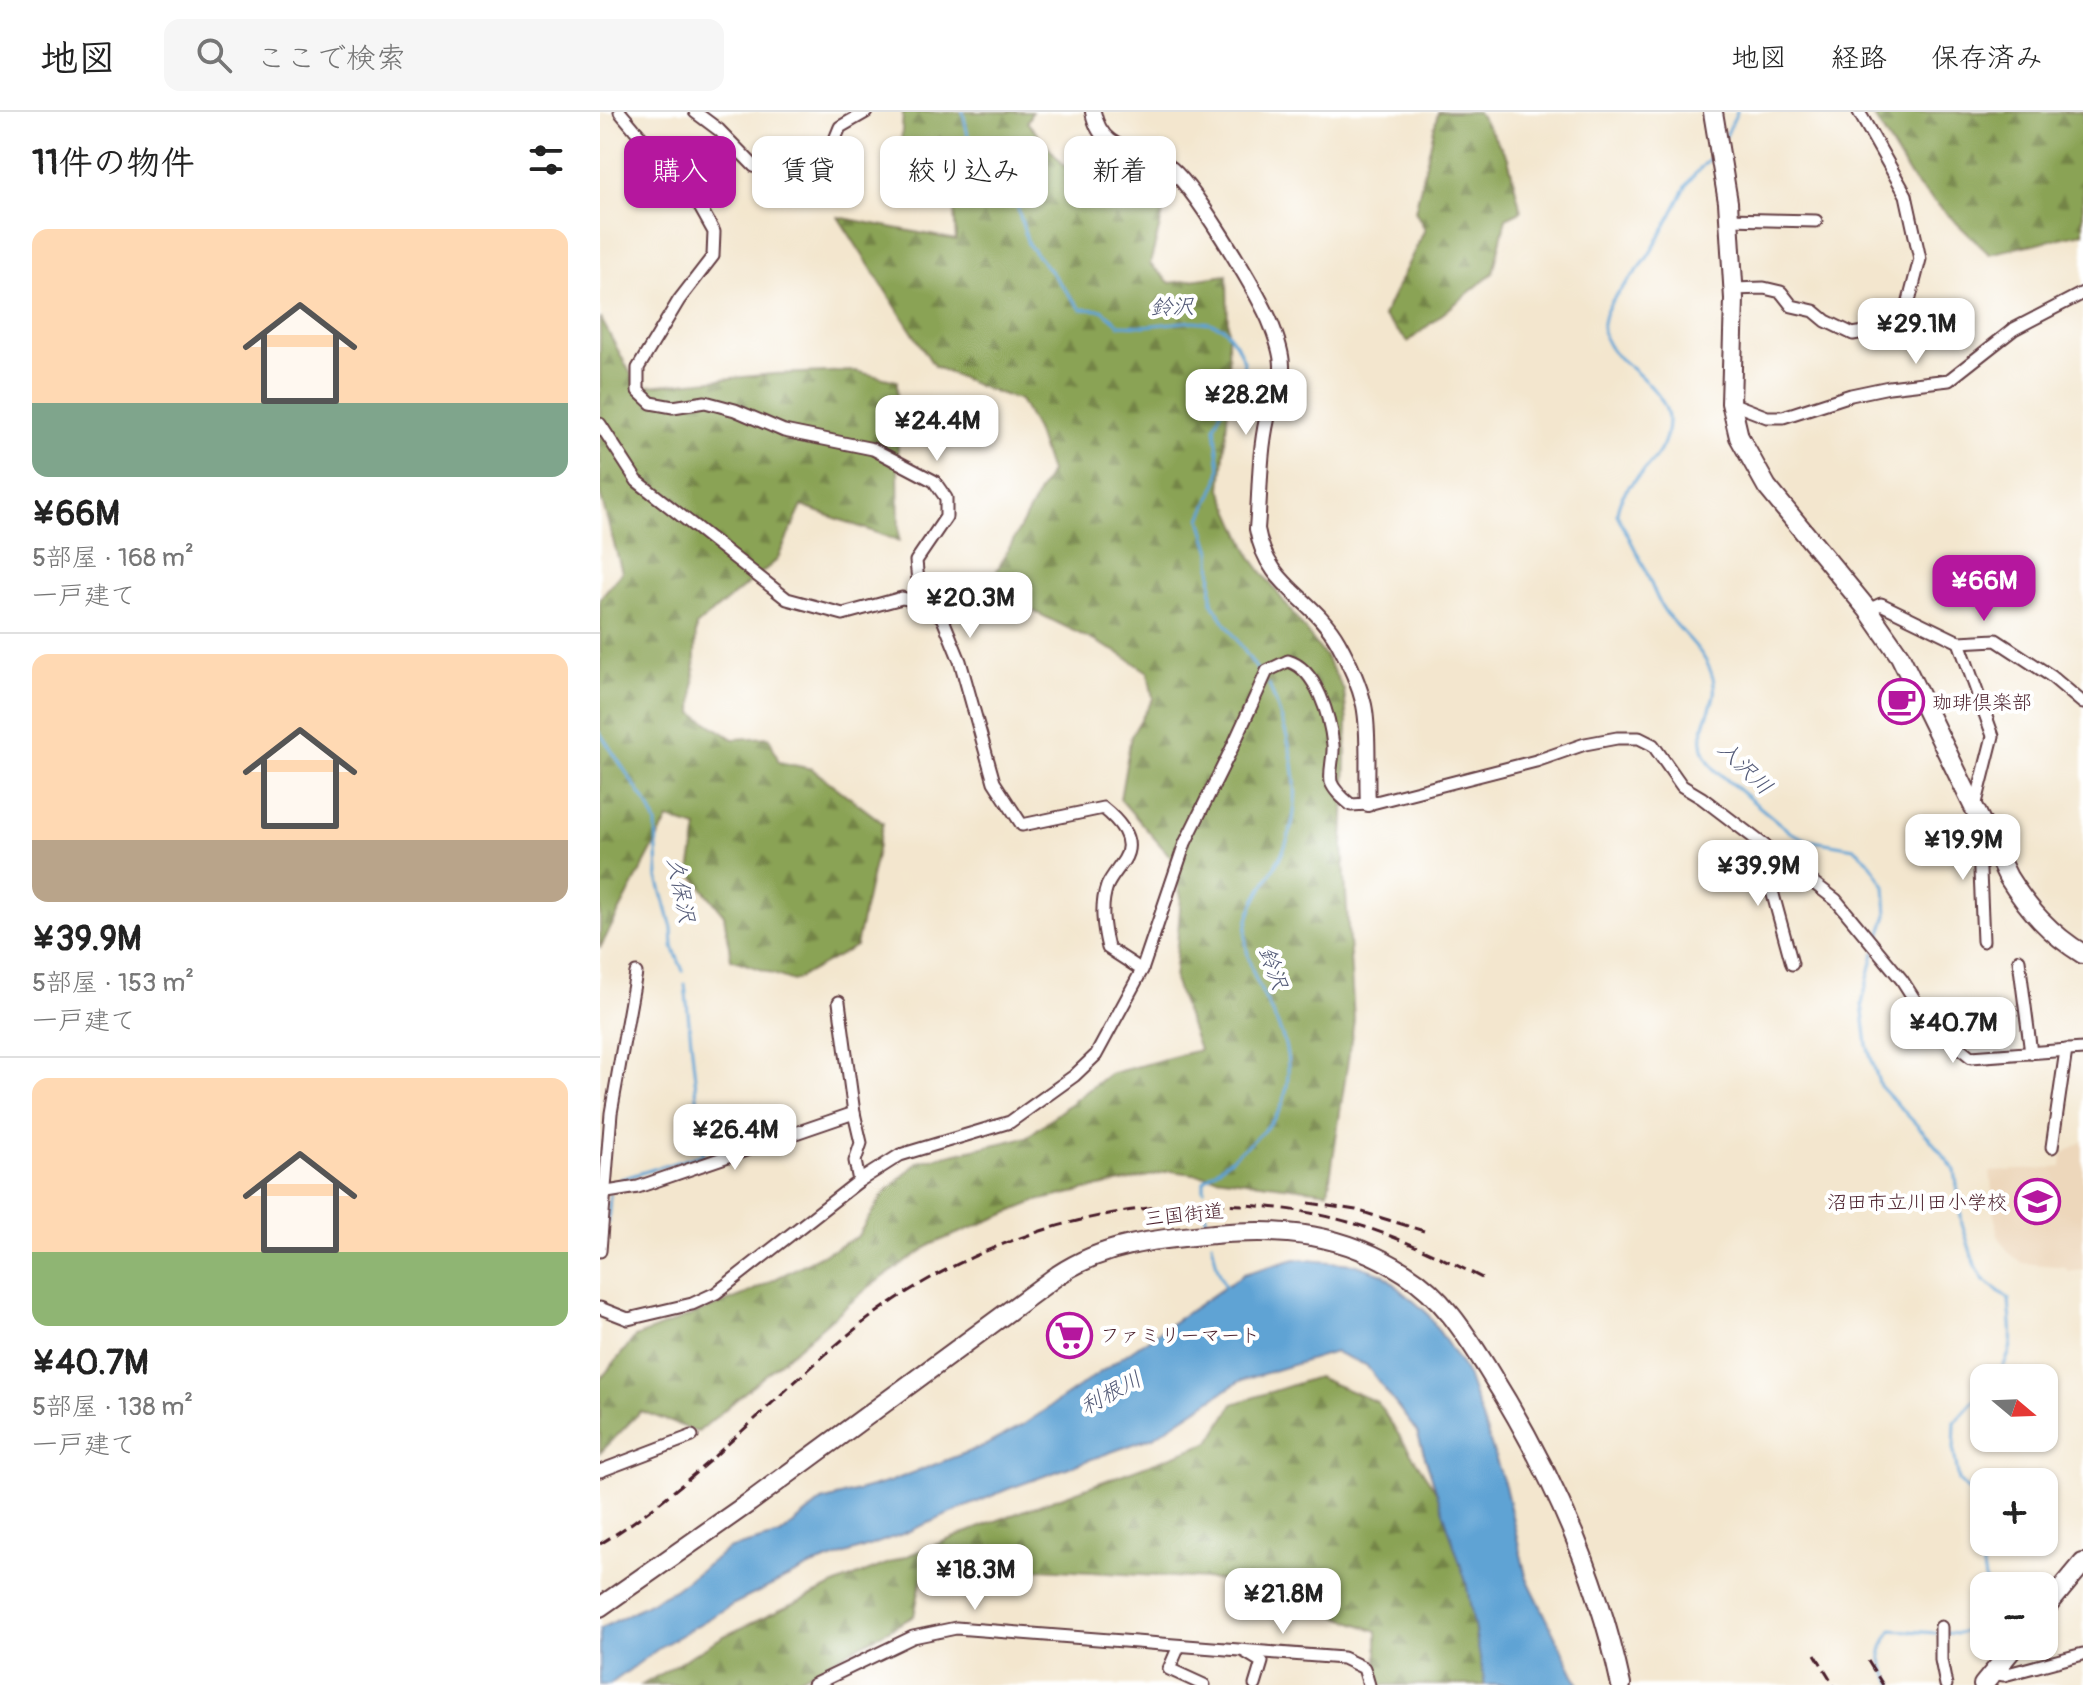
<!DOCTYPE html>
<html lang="ja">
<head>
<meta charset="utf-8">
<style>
	:root { --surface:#fff; --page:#f6f6f6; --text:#222; --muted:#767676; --line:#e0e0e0; --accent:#b5179e }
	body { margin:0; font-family:Pangolin,"Klee One",sans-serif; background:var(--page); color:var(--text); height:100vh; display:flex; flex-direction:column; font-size:30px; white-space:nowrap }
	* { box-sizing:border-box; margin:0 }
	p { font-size:26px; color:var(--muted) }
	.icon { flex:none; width:44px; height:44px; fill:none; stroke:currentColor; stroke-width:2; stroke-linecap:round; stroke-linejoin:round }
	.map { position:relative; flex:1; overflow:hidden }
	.details { display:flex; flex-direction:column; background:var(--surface); width:600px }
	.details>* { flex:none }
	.guide { position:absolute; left:24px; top:24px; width:760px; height:72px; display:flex; gap:16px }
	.needle { width:52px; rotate:109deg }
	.tools { position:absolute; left:1370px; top:1252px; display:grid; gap:16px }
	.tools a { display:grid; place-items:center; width:88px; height:88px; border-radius:16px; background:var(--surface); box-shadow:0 2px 6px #0004; font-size:40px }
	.price { position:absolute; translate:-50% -68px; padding:0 18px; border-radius:16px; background:#fff; color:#222; font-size:26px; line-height:52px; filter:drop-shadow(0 2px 4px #0008) }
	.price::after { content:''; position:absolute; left:50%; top:48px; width:24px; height:18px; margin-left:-12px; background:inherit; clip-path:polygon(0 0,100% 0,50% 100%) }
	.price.active { background:var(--accent); color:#fff }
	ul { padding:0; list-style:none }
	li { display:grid; align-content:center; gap:16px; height:424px; padding:0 32px }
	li+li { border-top:2px solid var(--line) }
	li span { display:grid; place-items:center; height:248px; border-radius:16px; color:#555 }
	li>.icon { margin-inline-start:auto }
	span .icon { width:144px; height:144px; fill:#fffc; stroke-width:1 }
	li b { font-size:34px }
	h2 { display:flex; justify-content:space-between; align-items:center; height:96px; padding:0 32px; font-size:34px }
	.pill { padding:0 28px; border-radius:16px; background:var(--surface); box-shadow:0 2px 6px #0004; font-size:28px; line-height:72px }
	.pill.active { background:var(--accent); color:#fff }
	header { display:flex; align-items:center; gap:48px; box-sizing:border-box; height:112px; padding:0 40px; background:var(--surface); border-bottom:2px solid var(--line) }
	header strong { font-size:38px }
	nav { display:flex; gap:44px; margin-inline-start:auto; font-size:28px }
	.search { width:560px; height:72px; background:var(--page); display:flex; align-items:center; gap:20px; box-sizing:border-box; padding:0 28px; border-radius:16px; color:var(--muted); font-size:30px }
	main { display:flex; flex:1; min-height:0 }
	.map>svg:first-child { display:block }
</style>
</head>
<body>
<header>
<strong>地図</strong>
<div class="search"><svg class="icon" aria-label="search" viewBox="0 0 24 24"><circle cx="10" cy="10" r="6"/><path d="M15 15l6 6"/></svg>ここで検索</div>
<nav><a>地図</a><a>経路</a><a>保存済み</a></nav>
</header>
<main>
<section class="details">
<h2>11件の物件<svg class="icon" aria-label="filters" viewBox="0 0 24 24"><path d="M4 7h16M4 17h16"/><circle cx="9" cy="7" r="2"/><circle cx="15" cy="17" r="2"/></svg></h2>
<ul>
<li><span style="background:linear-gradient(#ffd9b3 70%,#7fa58c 0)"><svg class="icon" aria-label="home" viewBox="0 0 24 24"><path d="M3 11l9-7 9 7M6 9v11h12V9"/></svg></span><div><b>¥66M</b><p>5部屋 · 168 m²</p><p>一戸建て</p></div></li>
<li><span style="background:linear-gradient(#ffd9b3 75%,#b9a48a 0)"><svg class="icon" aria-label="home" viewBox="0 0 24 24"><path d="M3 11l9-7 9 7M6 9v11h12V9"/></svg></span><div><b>¥39.9M</b><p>5部屋 · 153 m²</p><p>一戸建て</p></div></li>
<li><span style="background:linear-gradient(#ffd9b3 70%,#8fb573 0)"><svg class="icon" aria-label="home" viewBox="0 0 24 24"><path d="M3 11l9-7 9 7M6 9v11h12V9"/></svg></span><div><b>¥40.7M</b><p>5部屋 · 138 m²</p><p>一戸建て</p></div></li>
</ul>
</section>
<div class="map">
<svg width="1483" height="1573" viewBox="0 0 1483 1573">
	<defs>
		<pattern id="forest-firs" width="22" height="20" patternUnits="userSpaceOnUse" patternTransform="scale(2)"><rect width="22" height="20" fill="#8aa354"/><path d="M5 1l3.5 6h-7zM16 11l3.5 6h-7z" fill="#738446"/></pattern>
	</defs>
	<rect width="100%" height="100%" fill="#fff"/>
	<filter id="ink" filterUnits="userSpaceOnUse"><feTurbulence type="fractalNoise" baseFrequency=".0125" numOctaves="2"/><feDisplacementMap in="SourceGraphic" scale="16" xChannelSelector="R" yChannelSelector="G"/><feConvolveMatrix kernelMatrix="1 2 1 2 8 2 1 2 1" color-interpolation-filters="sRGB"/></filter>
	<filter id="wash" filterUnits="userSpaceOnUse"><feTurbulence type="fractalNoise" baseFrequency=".006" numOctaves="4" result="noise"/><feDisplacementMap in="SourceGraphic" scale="32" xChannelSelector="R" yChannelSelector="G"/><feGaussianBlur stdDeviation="1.8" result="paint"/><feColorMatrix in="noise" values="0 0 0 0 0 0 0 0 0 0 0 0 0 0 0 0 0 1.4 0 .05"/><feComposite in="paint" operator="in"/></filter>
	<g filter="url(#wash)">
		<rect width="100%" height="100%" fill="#f3e6ce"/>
		<!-- built -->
		<polygon fill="#edd7bb" points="1483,1029 1483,1158 1467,1160 1466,1155 1423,1151 1408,1140 1397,1121 1390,1060 1462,1055 1462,1042"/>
		<!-- forest -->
		<g fill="url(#forest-firs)" stroke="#6a6140" stroke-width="2">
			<polygon points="303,0 432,0 427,10 475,66 567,86 550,152 570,171 627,163 629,285 621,377 652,447 725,544 744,578 747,611 743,734 754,908 728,1080 571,1059 437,1089 332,1132 269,1175 98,1320 41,1299 0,1341 0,1268 35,1225 146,1182 257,1125 283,1083 318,1050 427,1025 509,962 599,938 574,868 581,785 570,744 520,687 531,624 553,587 548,560 519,541 431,498 393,466 450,360 436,318 420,288 383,276 334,254 238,105 356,128 353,80 300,52"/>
			<polygon points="838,0 878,0 908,46 921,99 906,106 893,161 808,230 783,204 825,117 815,99"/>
			<polygon points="1271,0 1483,0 1483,121 1389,142 1314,70"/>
			<polygon points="0,205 38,275 174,262 255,259 297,269 299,429 202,394 177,448 96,514 93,601 133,627 169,625 179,650 212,657 283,711 256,834 193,869 131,847 124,803 90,760 97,716 68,707 0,836 0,486 22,460 0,382"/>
			<polygon points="717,1265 777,1290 879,1444 875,1524 894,1573 777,1573 777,1519 640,1469 440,1457 322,1465 314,1504 187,1573 42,1573 124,1524 241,1470 393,1410 610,1330 633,1292"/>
		</g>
		<!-- water -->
		<polygon fill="#5ea3d4" stroke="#546180" stroke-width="2" points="695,1147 754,1152 783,1162 827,1201 866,1260 905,1374 926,1464 979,1573 885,1573 866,1470 817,1320 766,1253 735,1240 640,1269 553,1325 408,1377 300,1423 209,1455 134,1492 62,1534 9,1573 0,1573 0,1517 74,1478 128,1437 180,1423 222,1389 289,1370 386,1333 423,1313 644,1162"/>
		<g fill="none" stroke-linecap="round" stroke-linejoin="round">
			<!-- stream -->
			<g stroke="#5ea3d4" stroke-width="3">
				<polyline points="363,0 371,38 417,93 428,132 481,197 502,198 520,213 544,214 594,209 610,211 624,216 636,232 644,249 643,261 639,274 621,298 615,314 620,357 618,368 601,407 611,440 612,491 658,559"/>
				<polyline points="1126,24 1137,0"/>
				<path d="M1112 43C1105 53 1094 61 1088 71 1074 96 1063 122 1047 146 1033 168 1007 185 1003 211 1001 223 1008 236 1016 243 1033 258 1069 284 1068 309 1068 356 1020 364 1017 402 1026 420 1036 438 1045 457 1051 471 1056 488 1066 501 1081 520 1102 536 1111 560 1127 598 1080 616 1115 658L1190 720 1208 728 1254 736 1268 748 1285 774 1287 803 1278 830"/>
				<polyline points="0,621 51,698 56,712 58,766 72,816 73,835 83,859"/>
				<path d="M1274 841 1262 892 1267 933 1280 974 1330 1027 1355 1058 1362 1112 1375 1153 1384 1168 1409 1187C1411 1220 1418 1238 1395 1266"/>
				<polyline points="21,1067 103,1042 85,872"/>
				<path d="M604 1078V1069C627 1047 675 1019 684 988 702 920 657 894 647 838 639 796 672 768 686 732 707 680 689 623 669 573"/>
				<polyline points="605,1101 608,1113"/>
				<polyline points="8,1111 10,1083"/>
				<polyline points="612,1131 617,1154 626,1177"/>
				<polyline points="1384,1278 1355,1310 1354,1340 1359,1369 1373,1384 1384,1406"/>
				<polyline points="1386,1474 1381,1443 1388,1430"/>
				<polyline points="1345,1521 1359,1522 1375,1515 1384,1493"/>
				<path d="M1293 1573C1280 1549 1276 1542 1292 1518L1337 1521"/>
			</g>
		</g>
	</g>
	<g filter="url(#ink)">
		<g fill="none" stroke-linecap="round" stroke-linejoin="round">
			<defs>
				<g id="minor">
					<polyline points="20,0 100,95 114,120 113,144 79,188 38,256 38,279 51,291 73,295 105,290 135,298 184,319 273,337 334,369 346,386 346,405 316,449 320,490"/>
					<polyline points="95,0 119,18 154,54 169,61 207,68 215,67 221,61 240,15 266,0"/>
					<polyline points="1129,107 1216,109"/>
					<polyline points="1133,177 1164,176 1181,180 1192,194 1214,199 1226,209 1253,222 1270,219 1294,209 1308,193 1320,147 1306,83 1259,0"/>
					<polyline points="1131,291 1167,305 1183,305 1251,283 1289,275 1349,268 1414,217 1483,181"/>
					<path d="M0 312 37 369 187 487 243 502 302 486 320 490 342 505 360 549 394 670 422 713 503 696C518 708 537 727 524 748 519 756 511 765 507 774 500 794 503 815 508 836L542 858"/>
					<polyline points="1268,498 1281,492 1359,530 1396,528 1451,564 1483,591"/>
					<polyline points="1359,530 1393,624 1375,695"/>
					<polyline points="1165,734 1166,757 1192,852"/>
					<polyline points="1383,829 1379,736 1389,724"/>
					<polyline points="1419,848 1431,941"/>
					<polyline points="239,890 254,1001 261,1031 255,1049 259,1069"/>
					<polyline points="1452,1035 1466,938"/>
					<polyline points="7,1080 38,1075 254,1001"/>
					<polyline points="0,1139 11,1001 36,861"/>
					<path d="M0 1196 28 1207 92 1192 116 1181 259 1069 300 1043 410 1010 474 964 496 943 542 858 585 731 632 636 667 559 688 549C717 557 730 606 733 633 734 645 729 658 731 670 734 679 744 687 751 693L768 692 936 649 985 632 1017 626H1039L1053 633 1082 674 1102 686 1236 788 1302 868 1330 912 1371 945 1483 937"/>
					<polyline points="0,1359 92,1324"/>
					<polyline points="1341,1515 1341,1548 1346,1573"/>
					<polyline points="579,1534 569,1557 604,1573"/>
					<polyline points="644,1539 662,1550 655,1573"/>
					<polyline points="1392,1561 1404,1563 1483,1542"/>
					<polyline points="213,1573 313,1525 356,1516 743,1546 764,1556 769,1573"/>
				</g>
				<path id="tertiary" d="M493 0C502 43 536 35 567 54 592 69 655 177 669 207 674 219 682 240 682 254 683 270 670 290 667 307 659 342 660 381 657 417 667 475 712 484 738 530 748 548 759 572 764 593 770 622 766 661 768 692"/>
				<g id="trunk">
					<path d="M1113 0 1128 90 1134 187 1131 291 1139 325 1167 375 1268 498 1300 544 1408 765C1428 797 1450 822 1483 842"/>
					<path d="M0 1495 150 1390 458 1163C506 1131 558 1127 614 1122 685 1116 743 1121 805 1161 842 1184 865 1221 887 1256 948 1353 997 1461 1021 1573"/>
					<polyline points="1444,1498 1483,1451"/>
					<polyline points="1383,1573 1415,1534"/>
				</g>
			</defs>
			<!-- minor casing -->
			<use href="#minor" stroke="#633d43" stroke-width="15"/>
			<!-- tertiary casing -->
			<use href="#tertiary" stroke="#633d43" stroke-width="18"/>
			<!-- trunk casing -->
			<use href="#trunk" stroke="#633d43" stroke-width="22"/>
			<!-- minor -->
			<use href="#minor" stroke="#fff" stroke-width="11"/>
			<!-- tertiary -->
			<use href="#tertiary" stroke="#fff" stroke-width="14"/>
			<!-- trunk -->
			<use href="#trunk" stroke="#fff" stroke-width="18"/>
			<!-- rail -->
			<g stroke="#4a1f2b" stroke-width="3" stroke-dasharray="12 6" stroke-linecap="butt">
				<polyline points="709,1091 756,1098 824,1119"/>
				<path d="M0 1432C97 1373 171 1285 259 1214 386 1113 570 1068 729 1105 785 1118 835 1142 886 1168"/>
				<polyline points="1215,1542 1234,1573"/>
				<polyline points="1268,1549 1283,1573"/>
			</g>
		</g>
	</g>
	<!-- icons -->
	<defs>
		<symbol id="cafe-ring" viewBox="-11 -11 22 22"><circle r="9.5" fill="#fff" stroke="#b5179e" stroke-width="1.5"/><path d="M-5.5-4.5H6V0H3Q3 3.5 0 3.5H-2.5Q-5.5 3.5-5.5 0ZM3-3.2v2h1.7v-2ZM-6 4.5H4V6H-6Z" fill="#b5179e"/></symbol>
		<symbol id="school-ring" viewBox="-11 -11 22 22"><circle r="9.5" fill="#fff" stroke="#b5179e" stroke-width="1.5"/><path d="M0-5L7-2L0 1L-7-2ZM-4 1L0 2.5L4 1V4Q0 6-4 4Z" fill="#b5179e"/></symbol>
		<symbol id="supermarket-ring" viewBox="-11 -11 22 22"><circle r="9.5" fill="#fff" stroke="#b5179e" stroke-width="1.5"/><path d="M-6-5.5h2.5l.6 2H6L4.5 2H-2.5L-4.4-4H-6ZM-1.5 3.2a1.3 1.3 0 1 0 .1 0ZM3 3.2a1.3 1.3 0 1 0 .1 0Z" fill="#b5179e"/></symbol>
	</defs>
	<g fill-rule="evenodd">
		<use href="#cafe-ring" x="1276" y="564" width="51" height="51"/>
		<use href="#school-ring" x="1412" y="1064" width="51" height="51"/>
		<use href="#supermarket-ring" x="444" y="1198" width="51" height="51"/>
	</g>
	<g text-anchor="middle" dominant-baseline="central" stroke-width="8" stroke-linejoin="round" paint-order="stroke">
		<!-- poi labels -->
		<g font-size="20" fill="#4a1f2b" stroke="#fff" text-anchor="start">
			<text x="1332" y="590">珈琲倶楽部</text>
			<text x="1407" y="1090" text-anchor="end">沼田市立川田小学校</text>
			<text x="500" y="1223">ファミリーマート</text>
		</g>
		<!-- street labels -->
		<g font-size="20" fill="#4a1f2b" stroke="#fff">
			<text transform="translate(584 1103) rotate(-6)">三国街道</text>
		</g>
		<!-- water labels -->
		<g font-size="22" font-style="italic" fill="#535a77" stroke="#fff">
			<text transform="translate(572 195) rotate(-1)">鈴沢</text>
			<text transform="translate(1145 656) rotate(44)">入沢川</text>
			<text transform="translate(81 778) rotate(79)">久保沢</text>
			<text transform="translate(673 856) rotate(70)">鈴沢</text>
			<text transform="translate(511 1281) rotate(-28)">利根川</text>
		</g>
	</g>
</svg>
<div class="tools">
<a><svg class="needle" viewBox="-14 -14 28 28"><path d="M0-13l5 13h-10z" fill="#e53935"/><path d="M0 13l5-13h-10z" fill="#767676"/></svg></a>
<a>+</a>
<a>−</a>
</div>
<b class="price" style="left:1316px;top:254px">¥29.1M</b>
<b class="price" style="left:646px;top:325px">¥28.2M</b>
<b class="price" style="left:337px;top:351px">¥24.4M</b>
<b class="price active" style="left:1384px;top:511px">¥66M</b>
<b class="price" style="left:370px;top:528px">¥20.3M</b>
<b class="price" style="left:1363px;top:770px">¥19.9M</b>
<b class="price" style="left:1158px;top:796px">¥39.9M</b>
<b class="price" style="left:1353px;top:953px">¥40.7M</b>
<b class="price" style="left:135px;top:1060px">¥26.4M</b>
<b class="price" style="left:375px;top:1500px">¥18.3M</b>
<b class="price" style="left:683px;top:1524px">¥21.8M</b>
<div class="guide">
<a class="pill active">購入</a>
<a class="pill">賃貸</a>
<a class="pill">絞り込み</a>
<a class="pill">新着</a>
</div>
</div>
</main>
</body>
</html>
